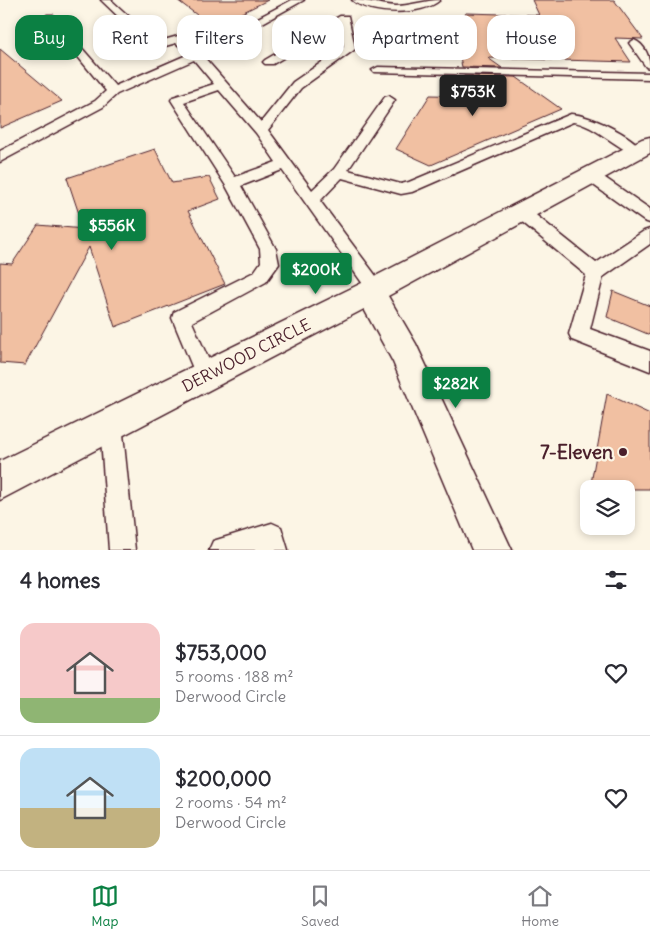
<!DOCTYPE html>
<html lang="en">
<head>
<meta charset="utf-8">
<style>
	:root { --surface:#fff; --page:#f2f2f3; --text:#2b2b33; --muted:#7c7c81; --line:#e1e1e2; --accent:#0b8043 }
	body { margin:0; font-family:Delius,sans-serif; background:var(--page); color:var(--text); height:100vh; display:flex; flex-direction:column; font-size:19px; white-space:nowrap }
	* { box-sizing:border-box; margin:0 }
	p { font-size:16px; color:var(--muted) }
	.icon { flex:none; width:28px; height:28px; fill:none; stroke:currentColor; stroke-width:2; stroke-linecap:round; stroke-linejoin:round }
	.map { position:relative; height:550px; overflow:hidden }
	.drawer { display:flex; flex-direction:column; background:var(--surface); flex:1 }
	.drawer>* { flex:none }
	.hud { position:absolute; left:15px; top:15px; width:620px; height:45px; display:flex; gap:10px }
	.controls { position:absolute; left:580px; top:480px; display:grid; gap:10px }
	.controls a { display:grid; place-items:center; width:55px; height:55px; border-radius:10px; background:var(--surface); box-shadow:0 2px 8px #0003; font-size:25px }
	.price { position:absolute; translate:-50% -42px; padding:0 11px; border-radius:5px; background:var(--accent); color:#fff; font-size:16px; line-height:32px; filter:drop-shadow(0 1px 2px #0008) }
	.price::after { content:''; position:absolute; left:50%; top:30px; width:15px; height:11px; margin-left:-8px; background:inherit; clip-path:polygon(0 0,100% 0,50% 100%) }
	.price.active { background:#222; color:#fff }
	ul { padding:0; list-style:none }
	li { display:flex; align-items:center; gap:15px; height:125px; padding:0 20px }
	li+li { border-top:1px solid var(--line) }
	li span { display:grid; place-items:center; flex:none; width:140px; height:100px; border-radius:15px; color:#555 }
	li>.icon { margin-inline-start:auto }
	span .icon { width:60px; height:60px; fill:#fffc; stroke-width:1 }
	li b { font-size:21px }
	h2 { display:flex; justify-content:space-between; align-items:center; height:60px; padding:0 20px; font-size:21px }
	.pill { padding:0 18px; border-radius:15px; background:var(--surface); box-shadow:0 2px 8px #0003; font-size:18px; line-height:45px }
	.pill.active { background:var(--accent); color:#fff }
	.tabs { display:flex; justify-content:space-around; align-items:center; height:70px; border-top:1px solid var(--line); background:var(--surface); font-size:14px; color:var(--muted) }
	.tabs a { display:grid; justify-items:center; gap:2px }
	.tabs .active { color:var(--accent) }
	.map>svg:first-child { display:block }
</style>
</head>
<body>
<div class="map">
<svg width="650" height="550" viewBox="0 0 650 550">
	<rect width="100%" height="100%" fill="#fcf5e5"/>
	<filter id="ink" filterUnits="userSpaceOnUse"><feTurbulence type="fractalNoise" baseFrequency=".02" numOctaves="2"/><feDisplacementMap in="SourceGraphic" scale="10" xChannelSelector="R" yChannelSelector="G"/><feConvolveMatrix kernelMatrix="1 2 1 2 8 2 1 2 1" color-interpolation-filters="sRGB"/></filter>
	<g filter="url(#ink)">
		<!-- building -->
		<g fill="#f1c0a2" stroke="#4a1f2b">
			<polygon points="177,0 268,0 213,27"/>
			<polygon points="532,0 614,0 643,39 615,38 631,62 488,58 502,68 462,67 455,33 466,13 539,15"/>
			<polygon points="0,49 62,101 0,128"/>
			<polygon points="464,76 516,77 561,109 431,165 396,149 430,95 469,96"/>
			<polygon points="155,149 172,183 209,177 220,199 188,211 225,284 115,327 89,247 25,365 0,363 0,263 12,264 38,225 84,229 67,178"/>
			<polygon points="613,291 650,306 650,335 607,317"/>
			<polygon points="607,394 650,414 650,489 590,489"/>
		</g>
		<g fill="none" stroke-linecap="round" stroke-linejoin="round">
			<defs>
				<g id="service">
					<path d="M101 0H111L157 42 178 36 197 50 292 0H304L203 56 261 122 293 82 344 47 340 24 273 64H265L263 62 265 60 340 16H348L355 48 354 50 301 88 268 130 312 190 334 169 385 97 389 96 395 100 348 170 401 184 409 182 571 114C590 115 632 135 643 151L641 154C626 158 596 124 573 122L412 192 401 194 342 178 320 201 382 284 385 289 382 294 376 297 370 294 282 170 241 186 276 249 279 264 266 282 192 322 216 376 213 383 206 386 199 383 172 318 174 312 254 272 261 262 260 249 226 186 171 100 173 97 214 84 194 60 117 94 103 107 0 162V151L95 101 106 91 47 19V15H53L115 86 189 54 176 43 155 49 151 48ZM219 90 256 133 276 162 235 177 184 102Z"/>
					<path d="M352 0C367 0 381 5 396 6 411 6 425 0 440 0 423 16 369 15 352 0Z"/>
					<path d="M634 40C645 44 650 58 650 68L646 67 629 43Z"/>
					<polygon points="378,67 650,73 650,79 374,72 372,70"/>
					<polygon points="590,170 595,171 650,209 650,223 644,221 585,179 583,175 585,171"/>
					<polygon points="521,206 527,208 596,263 644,231 650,229 650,244 603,277 590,329 650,351 650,371 572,340 569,334 586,275 515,216 513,212 515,208"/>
					<polygon points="111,413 119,416 122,424 135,550 109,550 100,424 103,416"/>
					<polygon points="272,523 281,527 288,550 209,550 213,541"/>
				</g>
				<polygon id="minor" points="650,137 650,153 388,296 416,344 512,550 472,550 393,362 364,309 0,500 0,461 366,281 642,139"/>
			</defs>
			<!-- service casing -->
			<use href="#service" stroke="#4a1f2b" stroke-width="3"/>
			<!-- minor casing -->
			<use href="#minor" stroke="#4a1f2b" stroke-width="3"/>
			<!-- service -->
			<use href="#service" fill="#fcf5e5" fill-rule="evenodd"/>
			<!-- minor -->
			<use href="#minor" fill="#fcf5e5" fill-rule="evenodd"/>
		</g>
	</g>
	<!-- markers -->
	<circle fill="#4a1f2b" stroke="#fcf5e5" stroke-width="2" cx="623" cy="452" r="5"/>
	<g text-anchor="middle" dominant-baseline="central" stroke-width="4.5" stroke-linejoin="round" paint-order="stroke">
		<!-- street labels -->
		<g font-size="16" fill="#4a1f2b" stroke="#fcf5e5">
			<text transform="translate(246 355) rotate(-27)">DERWOOD CIRCLE</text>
		</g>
		<!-- near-poi labels -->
		<g font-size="19" font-weight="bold" fill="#4a1f2b" stroke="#fcf5e5" text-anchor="end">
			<text x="613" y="452">7-Eleven</text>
		</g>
	</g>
</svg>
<div class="controls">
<a><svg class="icon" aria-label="layers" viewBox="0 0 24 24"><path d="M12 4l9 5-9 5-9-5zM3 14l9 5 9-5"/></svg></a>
</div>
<b class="price active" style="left:473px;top:117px">$753K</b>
<b class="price" style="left:112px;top:251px">$556K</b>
<b class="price" style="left:316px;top:295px">$200K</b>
<b class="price" style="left:456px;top:409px">$282K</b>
<div class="hud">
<a class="pill active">Buy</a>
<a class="pill">Rent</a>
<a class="pill">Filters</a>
<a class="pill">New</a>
<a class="pill">Apartment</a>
<a class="pill">House</a>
</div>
</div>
<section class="drawer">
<h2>4 homes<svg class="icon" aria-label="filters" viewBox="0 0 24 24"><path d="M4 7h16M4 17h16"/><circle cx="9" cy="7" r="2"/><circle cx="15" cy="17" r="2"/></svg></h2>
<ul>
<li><span style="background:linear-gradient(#f6c9c9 75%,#8fb573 0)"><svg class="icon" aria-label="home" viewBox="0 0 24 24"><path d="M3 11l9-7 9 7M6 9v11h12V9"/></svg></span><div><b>$753,000</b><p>5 rooms · 188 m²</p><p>Derwood Circle</p></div><svg class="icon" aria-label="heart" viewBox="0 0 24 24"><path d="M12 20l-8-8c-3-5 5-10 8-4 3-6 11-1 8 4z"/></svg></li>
<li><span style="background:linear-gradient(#bfe0f5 60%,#c2b280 0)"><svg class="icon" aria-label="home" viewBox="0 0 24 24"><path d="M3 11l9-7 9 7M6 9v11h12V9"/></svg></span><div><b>$200,000</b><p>2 rooms · 54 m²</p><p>Derwood Circle</p></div><svg class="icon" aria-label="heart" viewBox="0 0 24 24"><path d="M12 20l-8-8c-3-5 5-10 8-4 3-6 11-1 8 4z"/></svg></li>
</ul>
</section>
<nav class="tabs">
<a class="active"><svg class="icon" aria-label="map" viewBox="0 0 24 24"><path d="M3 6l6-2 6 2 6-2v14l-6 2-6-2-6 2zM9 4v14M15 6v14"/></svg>Map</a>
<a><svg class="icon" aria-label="saved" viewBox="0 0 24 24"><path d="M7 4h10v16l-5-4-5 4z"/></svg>Saved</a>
<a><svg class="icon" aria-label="home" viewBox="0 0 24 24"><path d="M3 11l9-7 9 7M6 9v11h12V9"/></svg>Home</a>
</nav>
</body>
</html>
